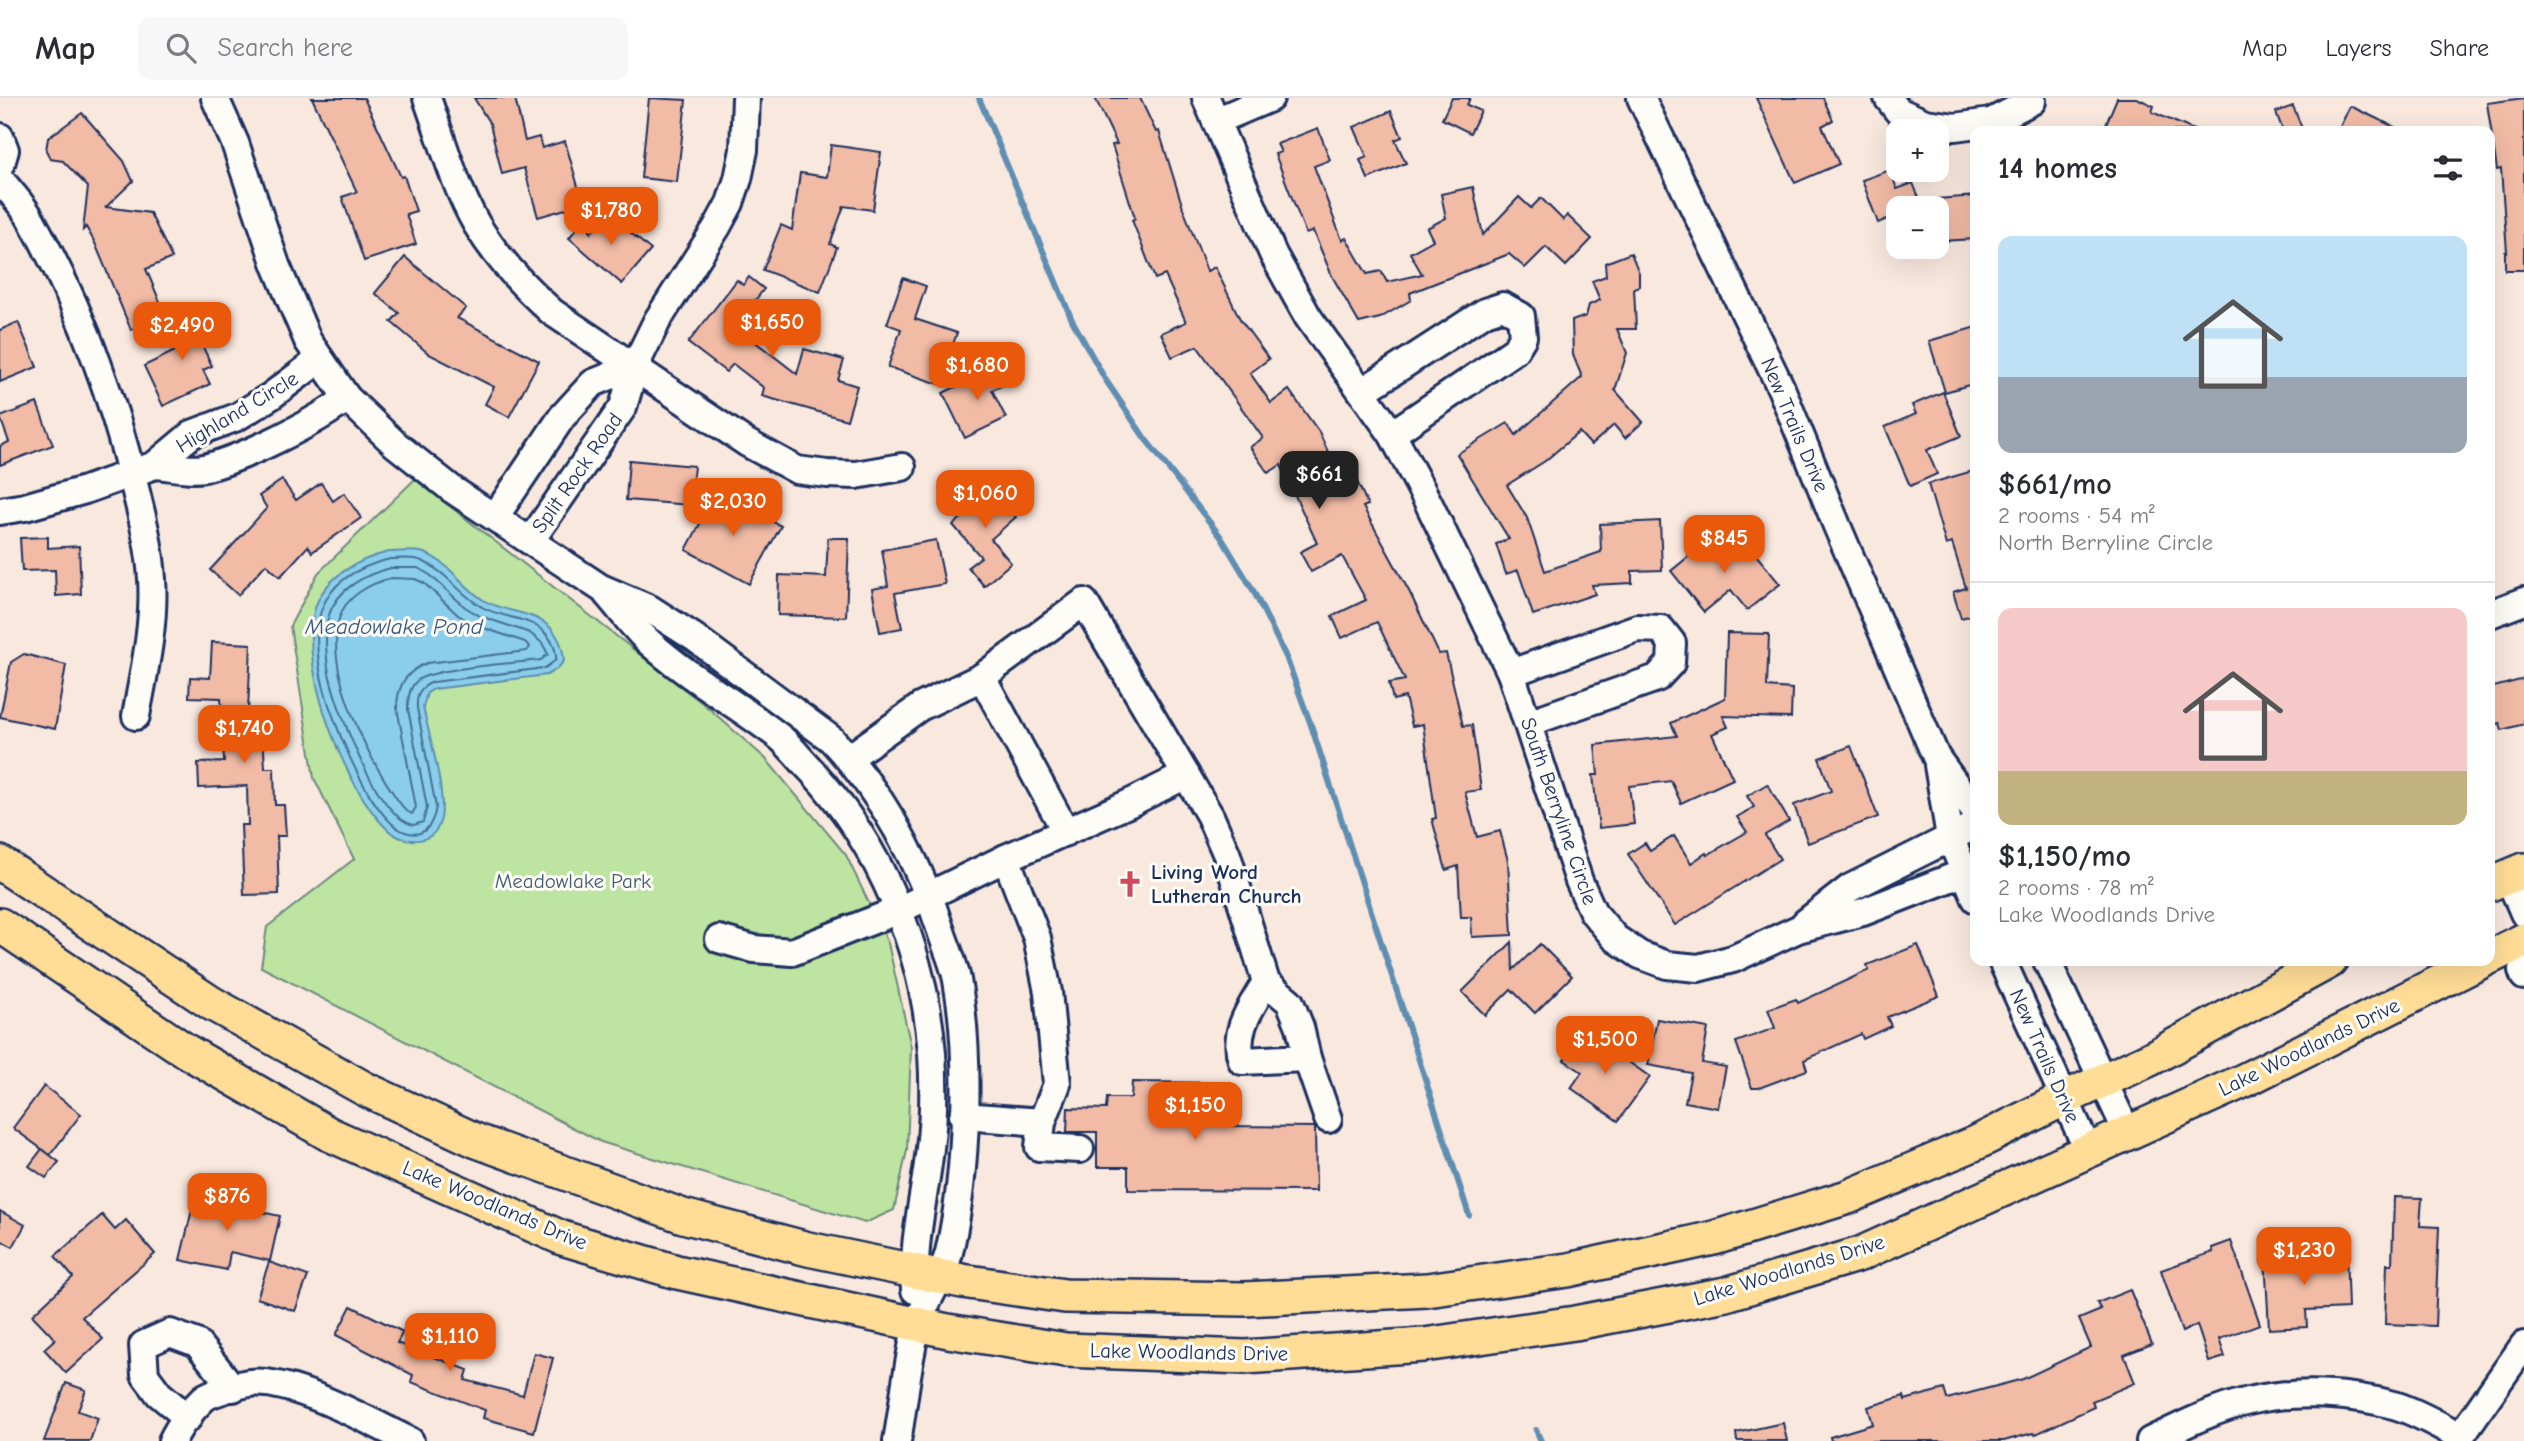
<!DOCTYPE html>
<html lang="en">
<head>
<meta charset="utf-8">
<style>
	:root { --surface:#fff; --page:#f7f7f7; --text:#2b2b33; --muted:#7c7c81; --line:#e1e1e2; --accent:#ea580c }
	body { margin:0; font-family:"Comic Neue",sans-serif; background:var(--page); color:var(--text); height:100vh; display:flex; flex-direction:column; font-size:26px; white-space:nowrap }
	* { box-sizing:border-box; margin:0 }
	p { font-size:23px; color:var(--muted) }
	.icon { flex:none; width:38px; height:38px; fill:none; stroke:currentColor; stroke-width:2; stroke-linecap:round; stroke-linejoin:round }
	.map { position:relative; flex:1; overflow:hidden }
	.side { position:absolute; left:1970px; top:28px; width:525px; height:840px; display:flex; flex-direction:column; background:var(--surface); border-radius:14px; box-shadow:0 7px 28px #0002 }
	.side>* { flex:none }
	.controls { position:absolute; left:1886px; top:21px; display:grid; gap:14px }
	.controls a { display:grid; place-items:center; width:63px; height:63px; border-radius:14px; background:var(--surface); box-shadow:0 7px 28px #0002; font-size:35px }
	.price { position:absolute; translate:-50% -60px; padding:0 16px; border-radius:14px; background:var(--accent); color:#fff; font-size:23px; line-height:46px; filter:drop-shadow(0 2px 4px #0008) }
	.price::after { content:''; position:absolute; left:50%; top:42px; width:21px; height:16px; margin-left:-10px; background:inherit; clip-path:polygon(0 0,100% 0,50% 100%) }
	.price.active { background:#222; color:#fff }
	ul { padding:0; list-style:none }
	li { display:grid; align-content:center; gap:14px; height:371px; padding:0 28px }
	li+li { border-top:2px solid var(--line) }
	li span { display:grid; place-items:center; height:217px; border-radius:14px; color:#555 }
	li>.icon { margin-inline-start:auto }
	span .icon { width:126px; height:126px; fill:#fffc; stroke-width:1 }
	li b { font-size:30px }
	h2 { display:flex; justify-content:space-between; align-items:center; height:84px; padding:0 28px; font-size:30px }
	header { display:flex; align-items:center; gap:42px; box-sizing:border-box; height:98px; padding:0 35px; background:var(--surface); border-bottom:2px solid var(--line) }
	header strong { font-size:33px }
	nav { display:flex; gap:38px; margin-inline-start:auto; font-size:24px }
	.search { width:490px; height:63px; background:var(--page); display:flex; align-items:center; gap:18px; box-sizing:border-box; padding:0 24px; border-radius:14px; color:var(--muted); font-size:26px }
	.map>svg:first-child { display:block }
</style>
</head>
<body>
<header>
<strong>Map</strong>
<div class="search"><svg class="icon" aria-label="search" viewBox="0 0 24 24"><circle cx="10" cy="10" r="6"/><path d="M15 15l6 6"/></svg>Search here</div>
<nav><a>Map</a><a>Layers</a><a>Share</a></nav>
</header>
<div class="map">
<svg width="2524" height="1343" viewBox="0 0 2524 1343">
	<rect width="100%" height="100%" fill="#f9e8de"/>
	<filter id="ink" filterUnits="userSpaceOnUse"><feTurbulence type="fractalNoise" baseFrequency=".0143" numOctaves="2"/><feDisplacementMap in="SourceGraphic" scale="14" xChannelSelector="R" yChannelSelector="G"/><feConvolveMatrix kernelMatrix="1 2 1 2 8 2 1 2 1" color-interpolation-filters="sRGB"/></filter>
	<g filter="url(#ink)">
		<!-- green -->
		<polygon fill="#bde4a0" stroke="#6c8a7f" stroke-width="2" points="415,381 706,608 766,661 846,757 888,845 911,949 907,1052 894,1112 865,1125 601,1044 261,869 267,829 354,761 314,680 290,528 318,475"/>
		<!-- water -->
		<path fill="#8aceeb" stroke="#5e8eb3" stroke-width="2" d="M389 454C399 454 412 452 421 454 447 461 463 490 485 503 504 514 529 513 546 526 558 535 563 549 564 563L557 571 547 577 434 591 427 595 423 609C429 637 448 700 440 724 433 748 402 746 387 731 345 690 299 572 314 514 322 480 358 461 389 454Z"/>
		<g fill="none" stroke-linecap="round" stroke-linejoin="round">
			<!-- shore -->
			<g stroke="#476f96" stroke-width="2">
				<path d="M390 461C400 461 413 459 422 463 446 473 460 497 482 509 501 520 528 519 543 533 551 540 557 551 556 562L545 570 433 584C420 589 416 596 417 610L436 709C433 726 425 741 405 734 369 721 325 608 320 572 317 554 315 531 321 513 331 483 361 468 390 461Z"/>
				<path d="M391 470H418L430 477 465 509 480 518 530 535 542 545 548 556 541 562C517 565 434 570 418 582 409 589 408 600 408 611L427 709 423 724 414 727C377 721 334 605 328 570 326 554 324 533 329 517 338 490 366 476 391 470Z"/>
				<path d="M392 480 415 481 424 485 458 517 475 527 525 544 530 549 527 553 427 565C406 573 397 588 397 610L416 709 412 716 405 712C372 668 324 578 339 521 345 498 371 485 392 480Z"/>
			</g>
			<!-- stream -->
			<g stroke="#5e8eb3" stroke-width="6">
				<polyline points="979,0 1072,222 1105,281 1144,339 1221,439 1253,492 1286,559 1311,627 1469,1117"/>
				<polyline points="1536,1332 1541,1343"/>
			</g>
		</g>
		<!-- building -->
		<g fill="#f1bba5" stroke="#1b2f5e" stroke-width="2">
			<polygon points="312,0 364,0 401,79 404,78 416,113 406,116 416,146 364,163 342,99 357,94"/>
			<polygon points="474,0 515,0 525,43 539,39 542,50 565,43 583,106 538,119 524,70 502,76 490,26"/>
			<polygon points="649,0 686,2 677,84 641,80"/>
			<polygon points="1095,0 1140,0 1156,34 1159,33 1183,110 1207,173 1215,169 1240,221 1269,261 1250,275 1271,305 1289,292 1319,334 1342,385 1355,379 1368,407 1363,409 1410,495 1439,556 1446,555 1463,628 1472,627 1481,692 1465,694 1477,739 1500,733 1508,763 1512,837 1472,839 1471,819 1461,819 1458,768 1446,772 1432,721 1436,720 1423,626 1412,628 1405,599 1393,602 1389,585 1405,582 1377,524 1342,540 1332,518 1366,502 1342,458 1311,474 1300,454 1317,445 1281,367 1268,375 1250,349 1263,340 1197,248 1172,259 1161,235 1186,224 1165,177 1155,181 1132,122 1135,120 1112,47 1117,46"/>
			<polygon points="1452,0 1470,0 1467,7 1481,13 1470,35 1442,21"/>
			<polygon points="1756,0 1823,0 1833,22 1822,28 1839,66 1795,85"/>
			<polygon points="2117,0 2137,0 2154,8 2152,14 2196,33 2103,33"/>
			<polygon points="2524,0 2524,172 2505,172 2505,154 2507,154 2501,71 2497,72 2487,5"/>
			<polygon points="2293,8 2303,33 2283,33 2276,14"/>
			<polygon points="2350,8 2403,33 2338,33"/>
			<polygon points="1391,13 1402,39 1395,42 1406,65 1368,81 1360,62 1367,59 1354,29"/>
			<polygon points="82,15 124,63 133,83 106,109 150,115 172,160 146,171 166,218 131,232 95,145 86,129 83,132 88,89 63,63 50,61 46,52 48,40"/>
			<polygon points="1318,30 1330,62 1314,68 1342,142 1346,140 1367,176 1381,173 1387,184 1422,176 1410,155 1433,142 1427,130 1446,120 1441,96 1473,89 1483,137 1519,99 1531,110 1541,100 1563,122 1567,117 1592,141 1566,168 1546,149 1525,170 1509,156 1410,195 1411,202 1380,220 1359,225 1332,178 1313,133 1306,136 1275,56 1281,54 1277,46"/>
			<polygon points="831,47 881,54 873,112 844,108 830,146 837,149 820,194 763,172 781,127 792,132 800,75 827,79"/>
			<polygon points="1890,72 1897,91 1913,85 1923,110 1899,110 1899,116 1878,125 1862,82"/>
			<polygon points="1976,98 1976,141 1940,143 1937,101"/>
			<polygon points="608,115 651,152 622,186 569,140 586,119 591,135"/>
			<polygon points="1631,155 1639,175 1639,188 1634,190 1636,231 1617,231 1627,255 1615,292 1643,324 1625,340 1614,327 1591,347 1579,334 1545,363 1507,387 1527,420 1545,473 1601,454 1600,426 1660,423 1662,472 1632,473 1632,485 1592,487 1595,496 1533,517 1518,472 1506,476 1496,446 1509,441 1457,356 1508,325 1516,337 1582,279 1573,257 1572,223 1586,218 1589,207 1600,202 1592,183 1606,178 1605,165"/>
			<polygon points="405,159 466,210 457,220 539,263 509,319 485,306 494,289 429,256 391,224 399,215 375,195"/>
			<polygon points="749,179 764,191 735,228 797,276 804,251 844,262 838,282 857,288 847,322 762,298 764,290 733,266 726,274 688,245 737,182 743,187"/>
			<polygon points="903,180 926,188 915,221 957,235 939,286 888,269 901,231 887,226"/>
			<polygon points="196,215 209,241 201,245 212,268 203,272 210,286 163,308 144,268 177,252 166,229"/>
			<polygon points="18,224 37,269 0,284 0,232"/>
			<polygon points="1976,229 1976,285 1945,294 1929,243"/>
			<polygon points="998,268 1006,286 992,292 1006,320 965,340 943,295"/>
			<polygon points="1943,294 1961,338 1927,352 1937,376 1910,388 1885,329 1916,316 1912,307"/>
			<polygon points="37,305 53,347 0,367 0,348 9,344 0,319"/>
			<polygon points="629,362 694,368 690,407 626,402"/>
			<polygon points="1976,372 1976,516 1961,520 1953,494 1966,490 1952,445 1946,447 1928,386"/>
			<polygon points="984,381 1016,419 991,441 1011,465 984,488 968,469 981,459 953,427 972,411 962,400"/>
			<polygon points="282,382 296,402 321,385 333,403 344,395 361,420 312,454 308,448 280,479 266,466 238,497 210,472 267,410 259,398"/>
			<polygon points="717,394 781,428 749,486 686,452"/>
			<polygon points="48,439 48,450 79,448 81,496 56,498 55,472 22,473 20,440"/>
			<polygon points="1727,439 1744,459 1752,452 1780,486 1747,512 1731,492 1704,514 1671,473 1709,442 1715,449"/>
			<polygon points="828,440 849,440 846,519 778,517 779,477 826,479"/>
			<polygon points="936,442 945,486 895,495 902,530 880,534 872,491 888,488 882,452"/>
			<polygon points="1727,535 1769,536 1767,589 1792,591 1791,620 1723,618 1728,629 1712,636 1733,681 1681,705 1671,683 1629,688 1634,726 1599,730 1593,677 1598,677 1595,647 1677,638 1671,625 1725,600"/>
			<polygon points="212,544 251,546 248,613 254,613 255,635 263,634 265,670 274,670 275,707 284,707 286,738 277,738 279,796 244,797 241,727 248,727 247,688 199,690 198,665 224,664 221,600 189,599 190,579 210,580"/>
			<polygon points="24,556 66,567 55,631 0,619 11,564"/>
			<polygon points="2524,581 2524,626 2502,632 2500,625 2490,629 2490,590"/>
			<polygon points="1851,648 1878,719 1808,745 1794,707 1831,693 1819,660"/>
			<polygon points="1767,686 1789,723 1765,737 1780,761 1675,827 1628,756 1645,745 1650,753 1674,738 1691,765 1706,755 1707,757 1747,734 1737,719 1754,709 1747,698"/>
			<polygon points="1512,844 1513,872 1540,846 1572,878 1535,915 1511,891 1485,917 1462,894"/>
			<polygon points="1918,847 1939,898 1887,919 1891,928 1863,941 1861,936 1804,962 1807,972 1759,990 1752,990 1736,944 1775,930 1768,911 1796,901 1798,905 1869,872 1867,867"/>
			<polygon points="1657,921 1708,930 1702,965 1726,969 1718,1010 1685,1004 1691,975 1648,967"/>
			<polygon points="1585,933 1650,979 1618,1023 1571,990 1582,974 1564,962"/>
			<polygon points="1132,984 1230,985 1229,1028 1315,1029 1316,1093 1128,1092 1128,1069 1097,1069 1097,1034 1067,1034 1068,1010 1106,1011 1107,1000 1131,1000"/>
			<polygon points="44,988 81,1016 50,1057 13,1030"/>
			<polygon points="42,1051 59,1064 46,1080 29,1068"/>
			<polygon points="196,1095 224,1101 223,1106 280,1118 270,1163 230,1154 227,1172 180,1162"/>
			<polygon points="2394,1099 2422,1100 2420,1128 2439,1129 2435,1228 2385,1226 2387,1166 2392,1166"/>
			<polygon points="0,1113 25,1127 13,1149 0,1142"/>
			<polygon points="102,1117 115,1132 126,1122 155,1156 82,1219 103,1241 66,1275 44,1251 55,1241 32,1217 73,1179 55,1158"/>
			<polygon points="2231,1143 2260,1226 2219,1241 2225,1259 2209,1264 2197,1227 2182,1234 2161,1172 2213,1154 2212,1150"/>
			<polygon points="2346,1154 2348,1210 2306,1212 2307,1229 2269,1231 2265,1159"/>
			<polygon points="269,1164 308,1178 295,1213 257,1200"/>
			<polygon points="2130,1192 2152,1246 2124,1257 2135,1285 2092,1303 2094,1309 2034,1337 2033,1335 2004,1343 1831,1343 1830,1339 1873,1326 1868,1309 1904,1298 1905,1302 1944,1291 1947,1301 2023,1281 2091,1249 2079,1221 2101,1212 2097,1205"/>
			<polygon points="351,1208 403,1234 397,1245 468,1272 465,1282 523,1297 534,1255 553,1260 534,1334 483,1320 485,1312 411,1284 413,1277 336,1237"/>
			<polygon points="66,1285 86,1292 78,1313 98,1320 90,1343 44,1343"/>
			<polygon points="1783,1325 1787,1343 1737,1343 1736,1335"/>
		</g>
		<g fill="none" stroke-linecap="round" stroke-linejoin="round">
			<defs>
				<g id="minor">
					<path d="M215 0 235 45 276 167 308 243 347 300 395 346 453 392 601 490 650 511 695 540 831 641C883 696 919 764 942 836 947 851 954 866 957 882 971 959 967 1073 950 1150 945 1177 925 1201 917 1228 907 1264 904 1306 897 1343"/>
					<path d="M427 0C442 42 455 89 477 127 497 160 524 189 552 214L747 345 797 372 827 376 856 377 902 369"/>
					<polyline points="1206,0 1273,156 1308,219 1392,336 1428,404 1511,575 1579,783 1593,814 1615,840 1640,857 1667,867 1698,870 1733,861 1798,831 1863,814 1976,770"/>
					<polyline points="1641,0 1781,290 1837,428 1936,659 1976,715"/>
					<polyline points="1888,0 1898,13 1925,25 1955,29 1991,24 2032,3"/>
					<polyline points="1216,23 1270,0"/>
					<polyline points="0,39 5,52 0,69"/>
					<path d="M0 81C11 95 24 108 32 123 78 205 112 296 134 386 142 418 150 448 152 481 155 526 144 574 136 618"/>
					<polyline points="1363,293 1485,214 1503,208 1521,218 1523,239 1515,252 1392,336"/>
					<path d="M155 367C170 368 190 373 204 370 242 361 317 324 347 300"/>
					<polyline points="0,413 25,409 85,392 155,367 192,336 237,319 271,298 320,261"/>
					<polyline points="495,419 562,319 593,285 635,268"/>
					<polyline points="531,442 623,309 635,268 657,223 717,129 730,105 738,81 744,52 746,0"/>
					<path d="M607 496C621 512 634 530 649 544 690 581 739 607 782 641 792 650 801 662 811 672 881 748 924 852 932 955 934 987 934 1018 930 1050 925 1097 912 1144 915 1192"/>
					<polyline points="2490,516 2524,503"/>
					<polyline points="1511,575 1637,530 1661,531 1672,545 1671,565 1657,580 1528,625"/>
					<polyline points="982,579 1066,734"/>
					<polyline points="849,660 920,609 982,579 1084,504 1186,677 1130,705 1006,760"/>
					<polyline points="1938,667 1950,739 1976,801"/>
					<path d="M1186 677 1210 718 1227 757 1266 884C1252 908 1232 933 1242 963L1307 960 1300 929 1290 904 1266 884"/>
					<polyline points="2508,778 2524,815"/>
					<polyline points="1805,825 1850,790 1976,727"/>
					<polyline points="719,841 754,851 792,854 899,812 1006,760 1037,840 1048,894 1057,986 1042,1024 963,1018"/>
					<polyline points="2002,863 2088,1052"/>
					<polyline points="2047,863 2127,1034"/>
					<polyline points="2524,866 2522,872 2524,878"/>
					<polyline points="1307,960 1328,1021"/>
					<polyline points="1042,1024 1039,1049 1080,1051"/>
					<polyline points="188,1320 159,1296 145,1277 143,1247 170,1235 197,1245 233,1290"/>
					<path d="M172 1343C179 1328 192 1311 204 1300 210 1295 241 1286 250 1285 290 1279 372 1325 410 1343"/>
					<path d="M2150 1343C2181 1328 2214 1311 2249 1303 2295 1292 2352 1295 2397 1308 2419 1315 2440 1328 2460 1338"/>
					<polyline points="2457,1343 2524,1247"/>
				</g>
				<g id="major">
					<polyline points="0,765 211,905 365,991 477,1043 683,1118 808,1151 962,1183 1065,1198 1244,1201 1427,1192 1568,1172 1714,1140 1848,1099 1976,1045 2063,1001 2150,961 2330,863"/>
					<polyline points="2490,786 2524,772"/>
					<polyline points="0,827 186,953 329,1036 562,1140 677,1174 948,1233 1066,1252 1245,1259 1424,1247 1575,1225 1726,1196 1860,1156 2243,983 2482,863"/>
					<polyline points="2490,859 2524,842"/>
				</g>
			</defs>
			<!-- minor casing -->
			<use href="#minor" stroke="#1b2f5e" stroke-width="32"/>
			<!-- major casing -->
			<use href="#major" stroke="#1b2f5e" stroke-width="38"/>
			<!-- minor -->
			<use href="#minor" stroke="#fdfcf7" stroke-width="26"/>
			<!-- major -->
			<use href="#major" stroke="#ffdd96" stroke-width="33"/>
		</g>
	</g>
	<!-- icons -->
	<defs>
		<symbol id="church-bare" viewBox="-9 -9 18 18"><path d="M-1.2-6h2.4v3.5h3.3v2.4h-3.3V6h-2.4V-.1h-3.3v-2.4h3.3Z" fill="#d1495b" stroke="#fdfcf7" stroke-width="2.5" paint-order="stroke"/></symbol>
	</defs>
	<g fill-rule="evenodd">
		<use href="#church-bare" x="1111" y="767" width="38" height="38"/>
	</g>
	<g text-anchor="middle" dominant-baseline="central" stroke-width="6" stroke-linejoin="round" paint-order="stroke">
		<!-- street labels -->
		<g font-size="21" fill="#1b2f5e" stroke="#fdfcf7">
			<text transform="translate(237 314) rotate(-31)">Highland Circle</text>
			<text transform="translate(1795 327) rotate(67)">New Trails Drive</text>
			<text transform="translate(577 375) rotate(-55)">Split Rock Road</text>
			<text transform="translate(1559 713) rotate(71)">South Berryline Circle</text>
			<text transform="translate(2309 949) rotate(-26)">Lake Woodlands Drive</text>
			<text transform="translate(2045 958) rotate(66)">New Trails Drive</text>
			<text transform="translate(495 1107) rotate(23)">Lake Woodlands Drive</text>
			<text transform="translate(1789 1172) rotate(-17)">Lake Woodlands Drive</text>
			<text transform="translate(1189 1254) rotate(1)">Lake Woodlands Drive</text>
		</g>
		<!-- poi labels -->
		<g font-size="21" font-weight="bold" fill="#1b2f5e" stroke="#fdfcf7" text-anchor="start">
			<text x="1151" y="774">Living Word<tspan x="1151" dy="24">Lutheran Church</tspan></text>
		</g>
		<!-- park labels -->
		<g font-size="21" fill="#445c6e" stroke="#fdfcf7">
			<text x="573" y="783">Meadowlake Park</text>
		</g>
		<!-- water labels -->
		<g font-size="23" font-style="italic" fill="#375781" stroke="#fdfcf7">
			<text x="394" y="528">Meadowlake Pond</text>
		</g>
	</g>
</svg>
<div class="controls">
<a>+</a>
<a>−</a>
</div>
<b class="price" style="left:611px;top:149px">$1,780</b>
<b class="price" style="left:772px;top:261px">$1,650</b>
<b class="price" style="left:182px;top:264px">$2,490</b>
<b class="price" style="left:977px;top:304px">$1,680</b>
<b class="price active" style="left:1319px;top:413px">$661</b>
<b class="price" style="left:985px;top:432px">$1,060</b>
<b class="price" style="left:733px;top:440px">$2,030</b>
<b class="price" style="left:1724px;top:477px">$845</b>
<b class="price" style="left:244px;top:667px">$1,740</b>
<b class="price" style="left:1605px;top:978px">$1,500</b>
<b class="price" style="left:1195px;top:1044px">$1,150</b>
<b class="price" style="left:227px;top:1135px">$876</b>
<b class="price" style="left:2304px;top:1189px">$1,230</b>
<b class="price" style="left:450px;top:1275px">$1,110</b>
<section class="side">
<h2>14 homes<svg class="icon" aria-label="filters" viewBox="0 0 24 24"><path d="M4 7h16M4 17h16"/><circle cx="9" cy="7" r="2"/><circle cx="15" cy="17" r="2"/></svg></h2>
<ul>
<li><span style="background:linear-gradient(#bfe0f5 65%,#9aa5b1 0)"><svg class="icon" aria-label="home" viewBox="0 0 24 24"><path d="M3 11l9-7 9 7M6 9v11h12V9"/></svg></span><div><b>$661/mo</b><p>2 rooms · 54 m²</p><p>North Berryline Circle</p></div></li>
<li><span style="background:linear-gradient(#f6c9c9 75%,#c2b280 0)"><svg class="icon" aria-label="home" viewBox="0 0 24 24"><path d="M3 11l9-7 9 7M6 9v11h12V9"/></svg></span><div><b>$1,150/mo</b><p>2 rooms · 78 m²</p><p>Lake Woodlands Drive</p></div></li>
</ul>
</section>
</div>
</body>
</html>
